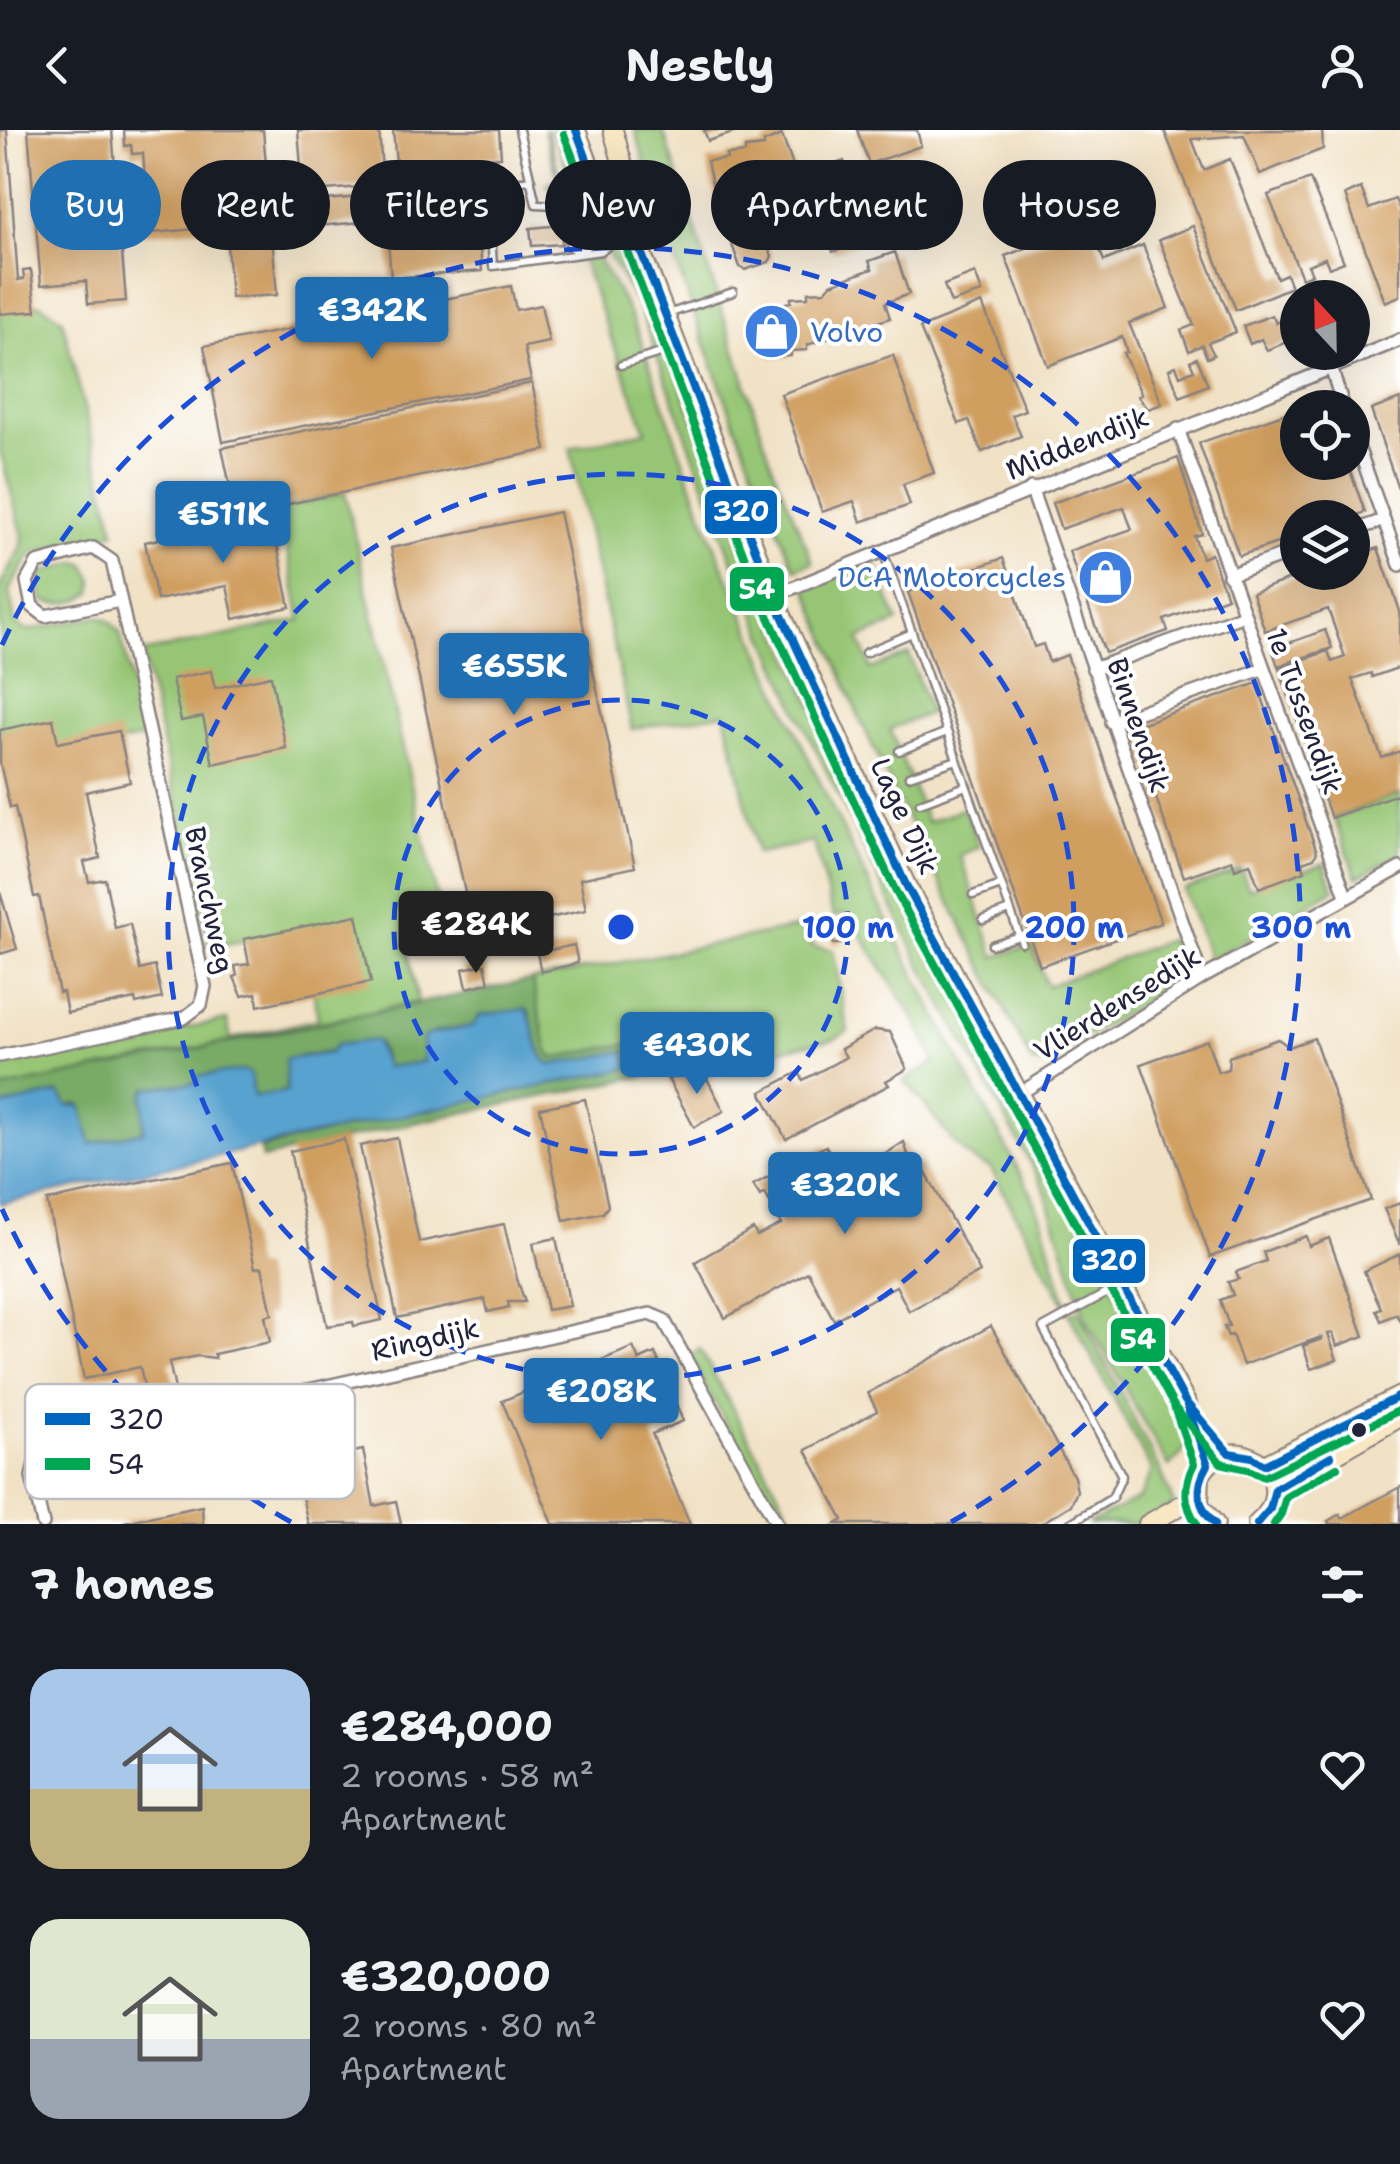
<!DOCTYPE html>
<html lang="en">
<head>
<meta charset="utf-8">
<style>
	:root { --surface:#171b24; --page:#20242c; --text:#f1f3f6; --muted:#9ea1a6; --accent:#1f6fb2 }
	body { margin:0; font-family:"Shantell Sans",sans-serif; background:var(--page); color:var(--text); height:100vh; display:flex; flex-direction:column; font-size:38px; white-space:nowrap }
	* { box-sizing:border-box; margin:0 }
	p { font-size:32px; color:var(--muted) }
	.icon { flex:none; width:55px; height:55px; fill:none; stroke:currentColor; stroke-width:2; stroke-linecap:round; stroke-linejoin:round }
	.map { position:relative; height:1394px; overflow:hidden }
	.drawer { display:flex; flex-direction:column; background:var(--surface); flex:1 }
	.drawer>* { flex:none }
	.hud { position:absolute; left:30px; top:30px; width:1340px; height:90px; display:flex; gap:20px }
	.needle { width:65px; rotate:338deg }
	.tools { position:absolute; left:1280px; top:150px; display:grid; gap:20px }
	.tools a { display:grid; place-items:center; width:90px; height:90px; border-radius:50%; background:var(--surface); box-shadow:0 10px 40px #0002; font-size:50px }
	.price { position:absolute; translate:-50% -85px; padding:0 22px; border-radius:10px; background:var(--accent); color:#fff; font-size:32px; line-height:65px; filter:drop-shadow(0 2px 5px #0008) }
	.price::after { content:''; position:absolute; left:50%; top:60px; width:30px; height:22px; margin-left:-15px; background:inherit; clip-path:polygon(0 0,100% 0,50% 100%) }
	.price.on { background:#222; color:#fff }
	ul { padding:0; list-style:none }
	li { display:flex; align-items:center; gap:30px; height:250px; padding:0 30px }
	li span { display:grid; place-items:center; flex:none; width:280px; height:200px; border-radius:30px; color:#555 }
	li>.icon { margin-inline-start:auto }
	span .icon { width:120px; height:120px; fill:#fffc; stroke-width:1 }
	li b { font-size:42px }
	h2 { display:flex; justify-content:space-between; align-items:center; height:120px; padding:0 30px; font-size:42px }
	.tag { padding:0 35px; border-radius:45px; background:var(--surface); box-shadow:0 10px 40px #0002; font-size:35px; line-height:90px }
	.tag.on { background:var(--accent); color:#fff }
	header { display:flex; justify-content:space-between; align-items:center; height:130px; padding:0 30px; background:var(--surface); font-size:45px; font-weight:700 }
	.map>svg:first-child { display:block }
</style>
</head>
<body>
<header><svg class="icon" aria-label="back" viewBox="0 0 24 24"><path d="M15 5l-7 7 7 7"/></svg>Nestly<svg class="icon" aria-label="person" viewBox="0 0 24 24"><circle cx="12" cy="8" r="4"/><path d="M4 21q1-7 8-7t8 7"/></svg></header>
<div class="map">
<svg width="1400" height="1394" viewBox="0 0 1400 1394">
	<rect width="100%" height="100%" fill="#fff"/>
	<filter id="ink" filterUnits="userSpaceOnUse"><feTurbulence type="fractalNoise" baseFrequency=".01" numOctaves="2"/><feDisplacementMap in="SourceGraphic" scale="20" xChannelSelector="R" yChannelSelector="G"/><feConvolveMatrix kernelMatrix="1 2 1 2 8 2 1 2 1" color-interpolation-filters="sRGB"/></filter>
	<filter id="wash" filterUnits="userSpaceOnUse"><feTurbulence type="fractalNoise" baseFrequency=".0048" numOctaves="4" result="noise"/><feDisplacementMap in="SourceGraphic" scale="40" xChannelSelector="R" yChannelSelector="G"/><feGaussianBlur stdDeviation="2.25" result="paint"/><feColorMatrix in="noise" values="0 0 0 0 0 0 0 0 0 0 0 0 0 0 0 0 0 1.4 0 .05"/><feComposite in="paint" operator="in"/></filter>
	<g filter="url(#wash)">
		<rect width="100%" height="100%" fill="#f1e2c6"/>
		<!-- green -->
		<g fill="#96c675" stroke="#5c7458" stroke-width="2.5">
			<path d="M544 0H547C555 29 561 59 575 86 594 127 623 164 639 206 668 283 692 363 725 440 815 654 920 860 1031 1063L1043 1093 1068 1181 990 1037C957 1031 929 973 904 951L935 932 914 888 848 784 833 786 814 712 757 723 725 583 632 599 570 318 646 301 572 104 559 59 547 57V53L558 49Z"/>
			<polygon points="553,0 565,0 591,65 636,133 745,427 875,712 1051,1036 1194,1311 1169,1337 1085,1187 1044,1058 919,831 800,587 733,432 639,177 584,82"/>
			<path d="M635 0H663L773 337 813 432 795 439C733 296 678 150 635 0Z"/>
			<polygon points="40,174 62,189 115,402 32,423 9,460 15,492 26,501 97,486 111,492 120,503 144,608 0,636 0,455 21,419 23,406 0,321 0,178"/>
			<polygon points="345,363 446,807 407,815 418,872 0,959 0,934 227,890 231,909 318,889 303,800 209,817 142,523 301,490 279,379"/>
			<polygon points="874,430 898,492 859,509 871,539 909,524 930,583 890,599 927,692 965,678 979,717 960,725 995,827 1031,815 1047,856 1171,809 1185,846 1043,934 1032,933 899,672 859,587 806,457"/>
			<path d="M78 432 86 435 93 450 92 462C79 473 60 477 44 471L39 458V448L46 441Z"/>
			<polygon points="1400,664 1400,724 1357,747 1334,688"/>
			<polygon points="1324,733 1334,760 1210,831 1184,760 1241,739 1249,759"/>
			<polygon points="814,794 812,816 833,820 848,901 834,909 640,947 633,913 552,928 547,919 532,850"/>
			<polygon points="1078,1180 1162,1344 1174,1375 1140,1394 1087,1394 1140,1368 1152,1341 1069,1184"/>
			<polygon points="700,1219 796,1394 782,1394 689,1226"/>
		</g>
		<!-- forest -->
		<polygon fill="#78ab66" stroke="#4d6650" stroke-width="2.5" points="532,850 547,919 552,928 633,913 640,947 418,992 262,1029 260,1019 414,981 630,937 626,921 550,935 540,927 529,881 480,885 473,896 434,902 422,910 424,932 386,937 378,912 286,929 287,961 254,968 250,943 243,941 199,946 195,953 147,958 143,966 144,1001 91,1014 79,974 68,976 58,963 0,977 0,959"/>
		<!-- water -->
		<path fill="#58a2cf" stroke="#3d6285" stroke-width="2.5" d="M526 879C537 896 533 920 550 935L626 921 630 938C419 980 210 1029 0 1074V977L59 963 68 976 81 975 91 1014 144 1001 143 966 147 958 195 953 199 946 243 941 250 943 254 967 287 961 285 929 330 923 336 915 375 910 386 937 423 932 422 909 427 905 473 896 480 885Z"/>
		<g id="blocks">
			<!-- building -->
			<g fill="#d09f61">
				<polygon points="0,0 7,0 18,150 24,149 23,141 31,140 36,181 0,184"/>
				<polygon points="28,0 112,0 126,171 88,174 86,151 41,155"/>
				<polygon points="124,0 263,0 277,165 231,168 225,88 217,97 142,104 132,95 130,64 146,63 143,23 132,24 131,15 125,16"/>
				<polygon points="298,0 379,0 383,55 303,62"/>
				<polygon points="393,0 499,0 501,27 473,29 482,141 391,148 388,110 403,109"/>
				<polygon points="704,0 739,0 739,1 708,11"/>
				<polygon points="857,0 917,0 921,16 869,34"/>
				<polygon points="1164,0 1322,0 1323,19 1260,44 1244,5 1192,9 1204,40 1230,29 1277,148 1286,144 1291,157 1236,180"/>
				<polygon points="782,5 797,47 844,31 871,109 833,122 823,92 766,112 772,126 769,132 745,140 740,137 715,67 707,31 727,29 726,25 745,23 745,18 764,16 764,12"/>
				<polygon points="1310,49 1344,132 1329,138 1325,128 1308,135 1312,144 1302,148 1268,65"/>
				<polygon points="1361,58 1369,79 1395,69 1400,80 1400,166 1385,172 1345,65"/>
				<polygon points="382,65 385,90 306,97 304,72"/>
				<polygon points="1089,93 1104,131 1143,115 1168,178 1129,193 1162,274 1148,279 1138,266 1142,265 1123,223 1127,222 1122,207 1048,236 1005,126"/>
				<polygon points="561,95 562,114 532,116 530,98"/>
				<polygon points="1193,96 1236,202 1208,213 1214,225 1207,228 1202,215 1189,221 1181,200 1194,195 1159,110"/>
				<polygon points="895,122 909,164 885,173 890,188 807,215 807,220 791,221 791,226 770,227 769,211 765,211 763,195 759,196 758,179 791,172 791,168 808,167 808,162 825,161 831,154 872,139 869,131"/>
				<polygon points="975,143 982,162 951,173 944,155"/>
				<polygon points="511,156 516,180 541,175 549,212 524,217 531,250 223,312 204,216"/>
				<polygon points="982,173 1025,280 1012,285 1021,306 982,322 969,290 959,294 920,198"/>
				<polygon points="1298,174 1298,223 1292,210 1267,220 1261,209 1250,214 1243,196 1272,185 1276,193 1293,186 1290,177"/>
				<polygon points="893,225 934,343 903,354 910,375 861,392 854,371 822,382 781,264"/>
				<polygon points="1197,228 1208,255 1180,267 1169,239 1176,236 1180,246 1194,240 1190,231"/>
				<polygon points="532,253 546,320 236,385 222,318"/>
				<polygon points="1400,269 1400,361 1399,361 1371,280"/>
				<polygon points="1298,279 1298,332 1347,332 1365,382 1350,388 1298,388 1298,406 1239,426 1199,313"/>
				<polygon points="1178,328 1202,404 1194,406 1202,428 1211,424 1227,467 1164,490 1168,501 1105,523 1086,470 1099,466 1091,443 1078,448 1069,421 1132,399 1128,389 1124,377 1061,399 1052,373"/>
				<polygon points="559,382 635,737 580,749 586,780 474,804 391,418"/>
				<polygon points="271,385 290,477 234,489 227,456 157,470 145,412"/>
				<polygon points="1378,418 1400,481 1400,537 1372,547 1371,543 1352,549 1382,628 1400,621 1400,663 1331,688 1279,538 1328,521 1332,532 1345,527 1328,479 1265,501 1252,463 1309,442 1352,442 1352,427"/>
				<polygon points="1003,428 1034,517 1043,514 1049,532 1067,525 1161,793 1040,836 908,462"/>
				<polygon points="1325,500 1332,518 1278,536 1272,519"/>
				<polygon points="211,541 215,558 271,546 286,618 213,634 203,587 181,591 172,549"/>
				<polygon points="1257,553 1317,722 1314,728 1302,732 1305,741 1259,758 1250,733 1235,739 1232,730 1184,747 1131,597"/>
				<polygon points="53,589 58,613 119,601 130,652 86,662 100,728 84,732 89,752 105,749 115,798 130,794 140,840 155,836 162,868 136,874 135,869 67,883 63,862 59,863 39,766 34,767 15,677 10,678 0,633 0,600"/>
				<polygon points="0,762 17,819 0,824"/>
				<polygon points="357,785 371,852 258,876 256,863 242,866 234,847 237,846 235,836 249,834 244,809"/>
				<polygon points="841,792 841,814 833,814 832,793"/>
				<polygon points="574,815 578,833 541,842 537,823"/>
				<polygon points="485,834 489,853 467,858 463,839"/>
				<polygon points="875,900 890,902 907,939 886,951 889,955 786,1009 761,962 799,942 803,950 846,927 841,919"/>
				<polygon points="1314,908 1371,1070 1210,1127 1141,934 1207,910 1218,942 1228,939 1229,927 1278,909 1289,917"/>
				<polygon points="703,941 724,981 694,997 668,949"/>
				<polygon points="585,969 608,1076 603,1083 564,1091 540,978"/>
				<polygon points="397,1008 419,1112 504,1094 517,1149 525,1172 508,1172 509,1177 488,1182 485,1169 397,1188 360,1016"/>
				<polygon points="344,1009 382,1190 354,1196 353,1192 327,1196 290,1021"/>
				<polygon points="904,1012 911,1034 921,1034 980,1142 909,1181 896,1156 834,1190 808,1142 725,1188 695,1132 753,1099 757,1106 781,1094 765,1063 760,1066 753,1055 826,1016 840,1040 866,1027 870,1034"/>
				<polygon points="232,1033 255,1138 262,1137 272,1184 265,1186 270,1212 214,1224 215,1228 198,1226 169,1232 175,1259 146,1265 140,1237 84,1249 47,1071"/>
				<polygon points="1400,1073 1400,1115 1384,1079"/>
				<polygon points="1306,1106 1309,1116 1329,1108 1364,1206 1337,1216 1333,1203 1328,1204 1337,1230 1311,1239 1303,1216 1322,1209 1321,1207 1243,1235 1232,1205 1228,1206 1224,1197 1229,1196 1220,1170 1233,1165 1228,1152 1239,1149 1236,1142 1266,1131 1263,1122"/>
				<polygon points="556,1108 570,1176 547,1180 533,1113"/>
				<polygon points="1400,1124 1400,1192 1396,1184 1381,1191 1376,1180 1381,1178 1364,1141"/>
				<polygon points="991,1196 1074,1347 1077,1361 1071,1375 1040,1394 836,1394 843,1390 806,1320 877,1281 868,1263"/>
				<polygon points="633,1217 639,1230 655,1223 683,1291 652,1304 690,1394 553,1394 502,1271"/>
				<polygon points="363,1320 374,1376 396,1371 401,1394 308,1394 295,1334"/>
				<polygon points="1400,1357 1400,1394 1329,1394 1328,1391 1340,1384 1342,1388"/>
				<polygon points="202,1376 203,1394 124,1394 124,1392"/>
			</g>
		</g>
	</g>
	<g filter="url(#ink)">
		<use href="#blocks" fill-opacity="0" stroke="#8a8280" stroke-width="2.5"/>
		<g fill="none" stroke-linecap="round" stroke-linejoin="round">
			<defs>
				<g id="service">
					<polyline points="519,0 536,74 556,75 566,92 570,116 575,120 586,119"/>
					<polyline points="531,50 488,55 493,136 601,121 630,100"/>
					<polyline points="668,184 733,162"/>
					<polyline points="621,235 677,218"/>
					<polyline points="883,421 1022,813"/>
					<polyline points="865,523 912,503"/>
					<polyline points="899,621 947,602"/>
					<polyline points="909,646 957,630"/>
					<polyline points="920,673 966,656"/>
					<polyline points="973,765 1001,755"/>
					<polyline points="983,790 1010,780"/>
					<polyline points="992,815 1019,806"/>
					<polyline points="1069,1394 1112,1368 1122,1346 1043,1198 1121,1155"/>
				</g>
				<g id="minor">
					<polyline points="1331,238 1344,278"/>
					<polyline points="1178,299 1346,766"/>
					<polyline points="1352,300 1400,435"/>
					<polyline points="1031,358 1202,848"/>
					<polyline points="1352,401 1384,390"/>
					<polyline points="1229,445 1298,420"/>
					<polyline points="773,466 1400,210"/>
					<polyline points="1093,539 1244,485"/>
					<polyline points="1111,592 1262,539"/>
					<polyline points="0,926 184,888 201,875 205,856 112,431 93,418 37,433 27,451 32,476 45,486 120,471"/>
					<polyline points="1019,964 1202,848 1400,738"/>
					<polyline points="43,1394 32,1347 36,1329 53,1317 650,1184 664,1190 777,1394"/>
				</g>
				<g id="secondary">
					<polyline points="576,0 592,43 632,98"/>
					<polyline points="613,0 630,60 632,98 773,466 906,755 1185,1271 1208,1335"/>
					<polyline points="1264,1335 1400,1266"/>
					<polyline points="1275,1359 1400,1287"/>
					<polyline points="1148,1394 1197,1366"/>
					<path d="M1215 1394 1199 1375 1200 1346C1233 1289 1308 1352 1257 1394"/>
				</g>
			</defs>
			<!-- service casing -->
			<use href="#service" stroke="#8a8280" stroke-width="11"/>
			<!-- minor casing -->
			<use href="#minor" stroke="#8a8280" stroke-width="16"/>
			<!-- secondary casing -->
			<use href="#secondary" stroke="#8a8280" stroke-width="22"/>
			<!-- service -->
			<use href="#service" stroke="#fff" stroke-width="6"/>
			<!-- minor -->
			<use href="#minor" stroke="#fff" stroke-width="11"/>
			<!-- secondary -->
			<use href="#secondary" stroke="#f9e7c3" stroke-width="18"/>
			<defs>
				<g id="bus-1">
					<polyline points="576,0 592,43 632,98 773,466 906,755 1185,1271 1229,1323 1252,1327 1264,1335 1400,1266"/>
					<path d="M1187 1276 1208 1335C1195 1357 1196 1376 1215 1394"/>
					<polyline points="1257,1394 1270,1379 1275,1359 1331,1326"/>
				</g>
				<g id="bus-2">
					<polyline points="564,4 581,49 621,104 761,470 895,760 1175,1278 1221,1333 1247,1339 1264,1347 1400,1280"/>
					<path d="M1175 1280 1194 1334C1183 1355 1183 1374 1197 1394"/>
					<polyline points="1274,1394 1281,1384 1286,1367 1337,1337"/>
				</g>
			</defs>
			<!-- bus-1 casing -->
			<use href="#bus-1" stroke="#fff" stroke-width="15"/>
			<!-- bus-2 casing -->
			<use href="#bus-2" stroke="#fff" stroke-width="15"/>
			<!-- bus-1 -->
			<use href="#bus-1" stroke="#0065bd" stroke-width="8"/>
			<!-- bus-2 -->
			<use href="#bus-2" stroke="#00a651" stroke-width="8"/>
		</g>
	</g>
	<!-- distance rings -->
	<g fill="none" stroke="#1d4ed8" stroke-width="5" stroke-dasharray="18 12">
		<circle cx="621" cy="797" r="227"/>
		<circle cx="621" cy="797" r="453"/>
		<path d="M291 1392A680 680 0 0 1 2 1079M2 515A680 680 0 1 1 951 1392"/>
	</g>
	<!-- icons -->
	<defs>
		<symbol id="shop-disc" viewBox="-11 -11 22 22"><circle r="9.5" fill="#3f7fe0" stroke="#fff"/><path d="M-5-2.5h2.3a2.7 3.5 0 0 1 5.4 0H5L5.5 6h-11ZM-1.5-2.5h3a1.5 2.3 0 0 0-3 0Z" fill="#fff"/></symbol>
	</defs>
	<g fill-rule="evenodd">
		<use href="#shop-disc" x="740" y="170" width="63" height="63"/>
		<use href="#shop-disc" x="1074" y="416" width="63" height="63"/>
	</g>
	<!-- markers -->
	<circle fill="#22223b" stroke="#fff" stroke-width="4" cx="1359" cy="1300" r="9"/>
	<g text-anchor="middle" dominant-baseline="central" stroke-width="8" stroke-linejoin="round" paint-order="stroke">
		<!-- shop labels -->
		<g font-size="28" fill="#366cbe" stroke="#fff" text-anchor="start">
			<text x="810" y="202">Volvo</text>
			<text x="1066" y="447" text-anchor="end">DCA Motorcycles</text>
		</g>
		<!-- street labels -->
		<g font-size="28" fill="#22223b" stroke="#fff">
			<text transform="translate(1077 313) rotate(-22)">Middendijk</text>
			<text transform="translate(1305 581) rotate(70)">1e Tussendijk</text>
			<text transform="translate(1139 595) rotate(71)">Binnendijk</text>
			<text transform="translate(905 686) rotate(65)">Lage Dijk</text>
			<text transform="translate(210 770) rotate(78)">Branchweg</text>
			<text transform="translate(1117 873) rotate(-32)">Vlierdensedijk</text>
			<text transform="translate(425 1209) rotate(-13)">Ringdijk</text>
		</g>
	</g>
	<!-- legend -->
	<rect x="25" y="1254" width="330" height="115" rx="15" fill="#fff" stroke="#bdbdc4" stroke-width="2.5"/>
	<rect x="45" y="1283" width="45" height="12" fill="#0065bd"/>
	<rect x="45" y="1328" width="45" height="12" fill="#00a651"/>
	<g font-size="28" fill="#22223b">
		<text x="108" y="1299">320</text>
		<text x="108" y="1344">54</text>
	</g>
	<circle cx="621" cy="797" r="15" fill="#1d4ed8" stroke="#fff" stroke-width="5"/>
	<g font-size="30" text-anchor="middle" font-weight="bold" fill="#1d4ed8" stroke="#fff" stroke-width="8" stroke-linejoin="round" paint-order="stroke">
		<text x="848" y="808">100 m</text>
		<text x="1074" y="808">200 m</text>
		<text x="1301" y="808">300 m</text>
	</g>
	<g stroke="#fff" stroke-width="4">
		<rect x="703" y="358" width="76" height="48" rx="10" fill="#0065bd"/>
		<rect x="728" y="435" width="58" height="48" rx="10" fill="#00a651"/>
		<rect x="1071" y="1107" width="76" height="48" rx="10" fill="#0065bd"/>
		<rect x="1109" y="1186" width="58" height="48" rx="10" fill="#00a651"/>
	</g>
	<g font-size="28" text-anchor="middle" font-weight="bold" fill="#fff">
		<text x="741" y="391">320</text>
		<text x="757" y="469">54</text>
		<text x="1109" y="1140">320</text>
		<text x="1138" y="1219">54</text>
	</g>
</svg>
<div class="tools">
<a><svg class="needle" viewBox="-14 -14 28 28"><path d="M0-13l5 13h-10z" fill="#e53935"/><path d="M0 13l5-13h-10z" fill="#9ea1a6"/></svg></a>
<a><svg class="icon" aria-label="locate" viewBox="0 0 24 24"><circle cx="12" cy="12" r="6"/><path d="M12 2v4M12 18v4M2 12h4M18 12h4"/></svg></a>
<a><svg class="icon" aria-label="layers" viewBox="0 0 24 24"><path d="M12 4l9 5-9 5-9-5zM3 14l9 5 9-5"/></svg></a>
</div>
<b class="price" style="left:372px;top:232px">€342K</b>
<b class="price" style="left:223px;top:436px">€511K</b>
<b class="price" style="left:514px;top:588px">€655K</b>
<b class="price on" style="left:476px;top:846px">€284K</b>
<b class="price" style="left:697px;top:967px">€430K</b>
<b class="price" style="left:845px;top:1107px">€320K</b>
<b class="price" style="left:601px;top:1313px">€208K</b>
<div class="hud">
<a class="tag on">Buy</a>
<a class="tag">Rent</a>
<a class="tag">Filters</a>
<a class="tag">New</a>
<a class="tag">Apartment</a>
<a class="tag">House</a>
</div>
</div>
<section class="drawer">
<h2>7 homes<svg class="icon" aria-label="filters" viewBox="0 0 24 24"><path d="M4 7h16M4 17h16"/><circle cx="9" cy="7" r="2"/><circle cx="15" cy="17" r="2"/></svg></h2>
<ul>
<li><span style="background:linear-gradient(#a9c7e8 60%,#c2b280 0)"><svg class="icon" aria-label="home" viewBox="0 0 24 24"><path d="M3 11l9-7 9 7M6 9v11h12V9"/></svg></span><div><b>€284,000</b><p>2 rooms · 58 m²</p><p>Apartment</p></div><svg class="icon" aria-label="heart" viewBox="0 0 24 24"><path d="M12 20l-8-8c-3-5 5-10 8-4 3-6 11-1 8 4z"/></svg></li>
<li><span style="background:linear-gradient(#dfe7d0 60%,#9aa5b1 0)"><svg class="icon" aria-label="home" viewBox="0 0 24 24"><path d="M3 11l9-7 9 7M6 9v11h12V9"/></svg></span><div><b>€320,000</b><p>2 rooms · 80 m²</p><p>Apartment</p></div><svg class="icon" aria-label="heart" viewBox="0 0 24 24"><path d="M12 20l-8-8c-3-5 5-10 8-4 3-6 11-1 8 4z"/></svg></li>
</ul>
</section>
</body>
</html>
